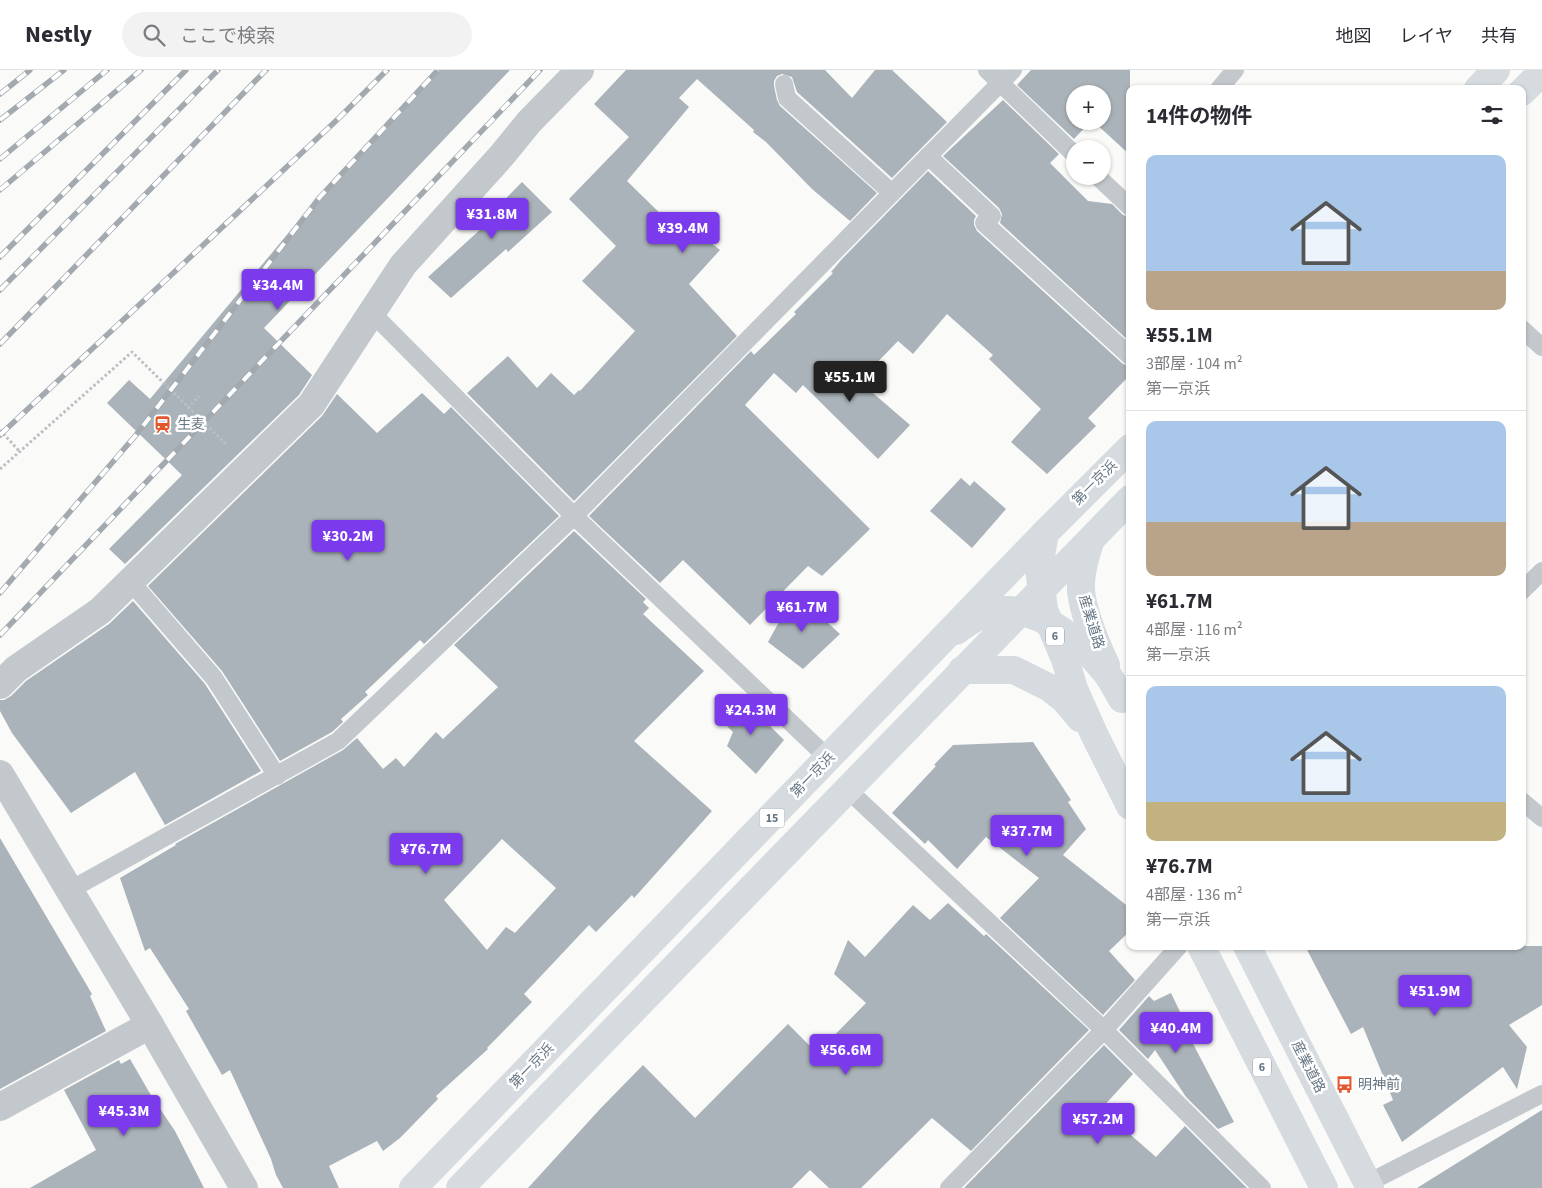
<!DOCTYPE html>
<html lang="ja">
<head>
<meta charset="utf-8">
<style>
	:root { --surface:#fff; --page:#f2f2f3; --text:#2b2b33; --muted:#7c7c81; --line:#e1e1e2; --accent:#7c3aed }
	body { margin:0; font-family:"Source Sans 3","Noto Sans JP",sans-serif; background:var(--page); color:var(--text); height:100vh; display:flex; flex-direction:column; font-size:19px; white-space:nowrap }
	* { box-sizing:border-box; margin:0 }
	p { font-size:16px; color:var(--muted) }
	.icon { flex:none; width:28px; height:28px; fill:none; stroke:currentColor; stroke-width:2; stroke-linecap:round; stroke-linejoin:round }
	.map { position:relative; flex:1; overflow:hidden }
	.sheet { position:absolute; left:1126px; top:15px; width:400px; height:865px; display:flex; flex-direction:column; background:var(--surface); border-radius:10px; box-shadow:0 1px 4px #0004 }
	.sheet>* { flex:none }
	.controls { position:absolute; left:1066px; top:15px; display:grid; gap:10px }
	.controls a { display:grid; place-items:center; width:45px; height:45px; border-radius:50%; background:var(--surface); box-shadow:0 1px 4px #0004; font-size:25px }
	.price { position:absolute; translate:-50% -42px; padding:0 11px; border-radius:5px; background:var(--accent); color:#fff; font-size:16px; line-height:32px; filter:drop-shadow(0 1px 2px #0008) }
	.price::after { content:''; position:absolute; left:50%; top:30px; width:15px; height:11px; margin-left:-8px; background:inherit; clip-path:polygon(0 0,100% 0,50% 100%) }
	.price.active { background:#222; color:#fff }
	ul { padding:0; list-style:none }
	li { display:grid; align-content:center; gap:10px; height:265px; padding:0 20px }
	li+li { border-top:1px solid var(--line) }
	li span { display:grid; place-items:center; height:155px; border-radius:10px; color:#555 }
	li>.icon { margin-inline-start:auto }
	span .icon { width:90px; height:90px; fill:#fffc; stroke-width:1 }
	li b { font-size:21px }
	h2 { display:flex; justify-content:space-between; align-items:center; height:60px; padding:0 20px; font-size:21px }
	header { display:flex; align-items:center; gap:30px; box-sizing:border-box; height:70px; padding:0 25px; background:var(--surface); border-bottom:1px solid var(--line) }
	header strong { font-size:24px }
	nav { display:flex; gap:28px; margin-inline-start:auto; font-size:18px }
	.search { width:350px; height:45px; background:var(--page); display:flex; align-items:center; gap:12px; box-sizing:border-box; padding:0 18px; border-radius:28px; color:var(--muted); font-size:19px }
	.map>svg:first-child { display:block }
</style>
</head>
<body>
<header>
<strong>Nestly</strong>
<div class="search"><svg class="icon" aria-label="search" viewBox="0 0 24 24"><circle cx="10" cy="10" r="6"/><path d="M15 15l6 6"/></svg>ここで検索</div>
<nav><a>地図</a><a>レイヤ</a><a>共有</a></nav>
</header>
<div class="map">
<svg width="1542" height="1118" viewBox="0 0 1542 1118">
	<rect width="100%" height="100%" fill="#fafaf8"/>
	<!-- building -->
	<g fill="#aab3b9" fill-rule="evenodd">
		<polygon points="436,0 510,0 264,258 312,305 299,325 125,494 109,479 182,405 107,333 129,310 150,329 316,130"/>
		<polygon points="626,0 825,0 852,28 875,0 892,0 947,52 892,108 797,22 792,7 782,4 777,6 774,11 774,16 777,30 780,36 877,123 850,151 812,119 766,72 753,62 754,60 697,9 679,28 689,37 627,111 673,156 680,148 720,180 689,214 737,266 574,431 467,323 508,286 537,318 551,303 574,325 579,320 580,321 635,261 582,211 616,176 569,129 629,67 594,34"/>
		<polygon points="1031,0 1130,0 1130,85 1093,51 1102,51 1102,24 1075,24 1075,51 1091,51 1074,69 1017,15"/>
		<polygon points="1003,30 1059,84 1050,93 1088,131 1112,134 1123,145 1130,147 1130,272 1000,153 1002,144 999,138 943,86"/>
		<polygon points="928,101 976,146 974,150 974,155 977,161 1123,294 1130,296 1130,305 1088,348 1096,356 1047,404 1011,372 1041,339 989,289 993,285 947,244 913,284 898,271 859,311 910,355 878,389 803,315 796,323 774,303 745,335 870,459 822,506 808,496 750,555 683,490 660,513 589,446 751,281 754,285 796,244 794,242 833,203 831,202 842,189"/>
		<polygon points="522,112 552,142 508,182 506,179 451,228 428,207 482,158 480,155"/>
		<polygon points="422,323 444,344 451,337 559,446 424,574 420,570 365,622 368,625 341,649 343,652 332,662 280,691 222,601 148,516 322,346 337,324 377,363"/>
		<polygon points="961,408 970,416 974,411 1006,439 972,478 930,441"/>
		<path d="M574 461 646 529 643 532 649 538 643 544 704 601 634 671 712 741 634 828 632 825 596 862 589 855 524 924 532 932 487 978 488 979 436 1026 438 1029 400 1068 383 1081 377 1071 329 1096 339 1118H283L276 1105 271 1089 230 1000 222 1005 186 941 189 939 150 878 145 881 120 808 176 775 175 774 343 680 357 668 383 699 396 688 404 697 436 662 443 669 498 617 454 575ZM502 769 556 818 515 863 506 857 487 880 444 830Z"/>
		<polygon points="795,523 840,564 803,599 768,572"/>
		<polygon points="133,531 205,614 261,701 165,755 135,702 71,743 12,663 0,641 0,630 4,630 11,626 26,611 109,554"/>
		<polygon points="739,625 784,670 756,704 727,676 733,662 724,653"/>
		<polygon points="1033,672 1071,730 1068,732 1086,759 1063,785 1130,838 1130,861 1109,881 1135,910 1103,945 1000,848 1039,808 986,767 957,799 928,770 925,774 892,743 936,696 934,695 953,675"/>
		<polygon points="0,768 92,924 90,926 106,961 0,1019"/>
		<polygon points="948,833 984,866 986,864 1089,960 971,1081 932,1048 861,1118 829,1118 810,1100 792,1118 528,1118 600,1039 643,995 695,1048 788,954 817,983 866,933 834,904 848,870 865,887 913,835 930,850"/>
		<polygon points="1305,876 1542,876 1542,935 1509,955 1527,977 1517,1019 1503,997 1402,1072 1383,1035 1393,1030 1363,957 1351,964"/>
		<polygon points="1171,923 1193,969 1191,970 1234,1052 1218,1059 1186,1027 1155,980 1148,989 1119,960 1149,926 1154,931"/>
		<polygon points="1104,975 1133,1004 1101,1039 1156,1087 1185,1056 1247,1118 964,1118"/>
		<polygon points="130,989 152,1027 175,1061 204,1118 30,1118 96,1080 64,1020 119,990 121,994"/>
		<polygon points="1542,1040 1542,1118 1417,1118"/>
	</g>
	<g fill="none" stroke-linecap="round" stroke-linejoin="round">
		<!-- path -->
		<g stroke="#bbbfc2" stroke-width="3" stroke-dasharray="2.5 2.5" stroke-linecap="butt">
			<polyline points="188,338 199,326"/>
			<polyline points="0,360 20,382"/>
			<polyline points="0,399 132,282 226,374"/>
		</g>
		<!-- service -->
		<g stroke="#c3c8cc" stroke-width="18">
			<polyline points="987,0 1075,85"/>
			<polyline points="784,14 787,28 892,123"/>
			<polyline points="1219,19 1235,0"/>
			<polyline points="928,86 992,146 984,153 1130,286"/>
			<polyline points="1097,106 1130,137"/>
			<polyline points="371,242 574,446 829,689"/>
			<polyline points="1522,259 1542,277"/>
			<polyline points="131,512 214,608 277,706"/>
			<polyline points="1522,521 1542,501"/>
			<polyline points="847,719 1104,960 1262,1118"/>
			<polyline points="1522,731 1542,748"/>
			<polyline points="70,820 338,671 574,446 1013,0"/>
			<polyline points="1368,1113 1542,1024"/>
			<polyline points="949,1118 1104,960 1179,876"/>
		</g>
		<!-- minor -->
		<g stroke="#c3c8cc" stroke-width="28">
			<polyline points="0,615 16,599 100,541 311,335 403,195 503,84 529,52 580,0"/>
			<polyline points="0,704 150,955 244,1118"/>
			<polyline points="0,1037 150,955"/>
		</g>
		<!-- primary -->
		<g stroke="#d6dbdf" stroke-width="28">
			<polyline points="1045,463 1039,498 1044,540 1065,589 1074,619 1094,664 1130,736"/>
			<path d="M1090 472C1085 487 1080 505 1081 521 1084 546 1095 572 1106 595"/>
			<path d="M956 561C970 550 989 539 1008 540 1045 542 1081 572 1104 600 1111 608 1116 619 1122 629"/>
			<polyline points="962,600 1014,600 1050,618 1065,630 1080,648"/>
			<polyline points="1201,876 1324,1118"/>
			<polyline points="1247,876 1370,1118"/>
		</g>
		<!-- trunk -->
		<g stroke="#d6dbdf" stroke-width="28">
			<polyline points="1478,19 1496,0"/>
			<polyline points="1522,22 1542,2"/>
			<polyline points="413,1118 1045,463 1130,378"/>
			<polyline points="460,1118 1130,429"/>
		</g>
		<defs>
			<g id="rail">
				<polyline points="0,24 30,0"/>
				<polyline points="0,50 64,0"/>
				<polyline points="0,89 107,0"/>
				<polyline points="0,120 141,0"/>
				<polyline points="0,187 186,0"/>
				<polyline points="0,220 218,0"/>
				<polyline points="0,274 266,0"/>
				<polyline points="0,365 339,48 387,0"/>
				<polyline points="0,523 136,365 320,127 438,0"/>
				<polyline points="0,565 540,0"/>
			</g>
		</defs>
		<!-- rail casing -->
		<use href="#rail" stroke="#a2aab0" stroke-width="5.5"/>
		<!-- rail -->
		<use href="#rail" stroke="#fff" stroke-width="4" stroke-dasharray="11" stroke-linecap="butt"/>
	</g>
	<!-- icons -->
	<defs>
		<symbol id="station-bare" viewBox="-9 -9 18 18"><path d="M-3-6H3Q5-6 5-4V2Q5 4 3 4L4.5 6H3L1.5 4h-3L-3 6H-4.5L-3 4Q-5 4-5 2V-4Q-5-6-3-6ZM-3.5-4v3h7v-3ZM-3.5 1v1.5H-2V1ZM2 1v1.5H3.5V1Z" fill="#e4572e" stroke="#fff" stroke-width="2.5" paint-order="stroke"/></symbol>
		<symbol id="bus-bare" viewBox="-9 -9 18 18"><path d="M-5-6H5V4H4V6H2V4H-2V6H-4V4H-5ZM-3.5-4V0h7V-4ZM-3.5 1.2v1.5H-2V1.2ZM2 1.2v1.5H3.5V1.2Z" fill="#e4572e" stroke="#fff" stroke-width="2.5" paint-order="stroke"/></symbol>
	</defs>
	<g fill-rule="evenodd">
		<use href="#station-bare" x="150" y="342" width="25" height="25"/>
		<use href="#bus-bare" x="1332" y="1002" width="25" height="25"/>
	</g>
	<g text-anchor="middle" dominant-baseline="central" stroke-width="5" stroke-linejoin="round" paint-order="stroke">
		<!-- shield labels -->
		<g fill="#fff" stroke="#939fa8" stroke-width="1">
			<rect x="1046" y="556.5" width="18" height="19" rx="4"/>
			<rect x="759.5" y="738.5" width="25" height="19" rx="4"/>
			<rect x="1253" y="987.5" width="18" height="19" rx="4"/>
		</g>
		<g font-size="12" font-weight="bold" fill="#657683">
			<text x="1055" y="566">6</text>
			<text x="772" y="748">15</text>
			<text x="1262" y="997">6</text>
		</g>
		<!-- poi labels -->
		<g font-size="14" fill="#657683" stroke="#fff" text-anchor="start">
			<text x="177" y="355">生麦</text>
			<text x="1358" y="1015">明神前</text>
		</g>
		<!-- street labels -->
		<g font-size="14" fill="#657683" stroke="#fff">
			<text transform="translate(1095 413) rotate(-45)">第一京浜</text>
			<text transform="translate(1091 552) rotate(73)">産業道路</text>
			<text transform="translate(813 705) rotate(-46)">第一京浜</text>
			<text transform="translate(532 996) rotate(-46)">第一京浜</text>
			<text transform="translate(1308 997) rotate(63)">産業道路</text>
		</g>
	</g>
</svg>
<div class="controls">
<a>+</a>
<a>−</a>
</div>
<b class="price" style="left:492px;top:170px">¥31.8M</b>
<b class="price" style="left:683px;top:184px">¥39.4M</b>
<b class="price" style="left:278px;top:241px">¥34.4M</b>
<b class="price active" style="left:850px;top:333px">¥55.1M</b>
<b class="price" style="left:348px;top:492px">¥30.2M</b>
<b class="price" style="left:802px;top:563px">¥61.7M</b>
<b class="price" style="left:751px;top:666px">¥24.3M</b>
<b class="price" style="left:1027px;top:787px">¥37.7M</b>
<b class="price" style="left:426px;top:805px">¥76.7M</b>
<b class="price" style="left:1435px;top:947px">¥51.9M</b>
<b class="price" style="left:1176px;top:984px">¥40.4M</b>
<b class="price" style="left:846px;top:1006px">¥56.6M</b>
<b class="price" style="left:124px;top:1067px">¥45.3M</b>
<b class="price" style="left:1098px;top:1075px">¥57.2M</b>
<section class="sheet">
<h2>14件の物件<svg class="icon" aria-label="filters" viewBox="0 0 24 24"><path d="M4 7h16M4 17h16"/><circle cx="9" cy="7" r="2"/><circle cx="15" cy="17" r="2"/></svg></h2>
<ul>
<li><span style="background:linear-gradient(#a9c7e8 75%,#b9a48a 0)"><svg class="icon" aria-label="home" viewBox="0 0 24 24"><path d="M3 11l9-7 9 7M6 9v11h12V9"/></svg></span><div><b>¥55.1M</b><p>3部屋 · 104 m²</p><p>第一京浜</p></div></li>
<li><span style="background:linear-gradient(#a9c7e8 65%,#b9a48a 0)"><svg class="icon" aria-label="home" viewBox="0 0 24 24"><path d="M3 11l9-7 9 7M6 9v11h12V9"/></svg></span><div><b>¥61.7M</b><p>4部屋 · 116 m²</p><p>第一京浜</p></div></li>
<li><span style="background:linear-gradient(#a9c7e8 75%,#c2b280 0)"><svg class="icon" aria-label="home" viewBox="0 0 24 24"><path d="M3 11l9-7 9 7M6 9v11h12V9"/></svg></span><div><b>¥76.7M</b><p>4部屋 · 136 m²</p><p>第一京浜</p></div></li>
</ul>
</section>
</div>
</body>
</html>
